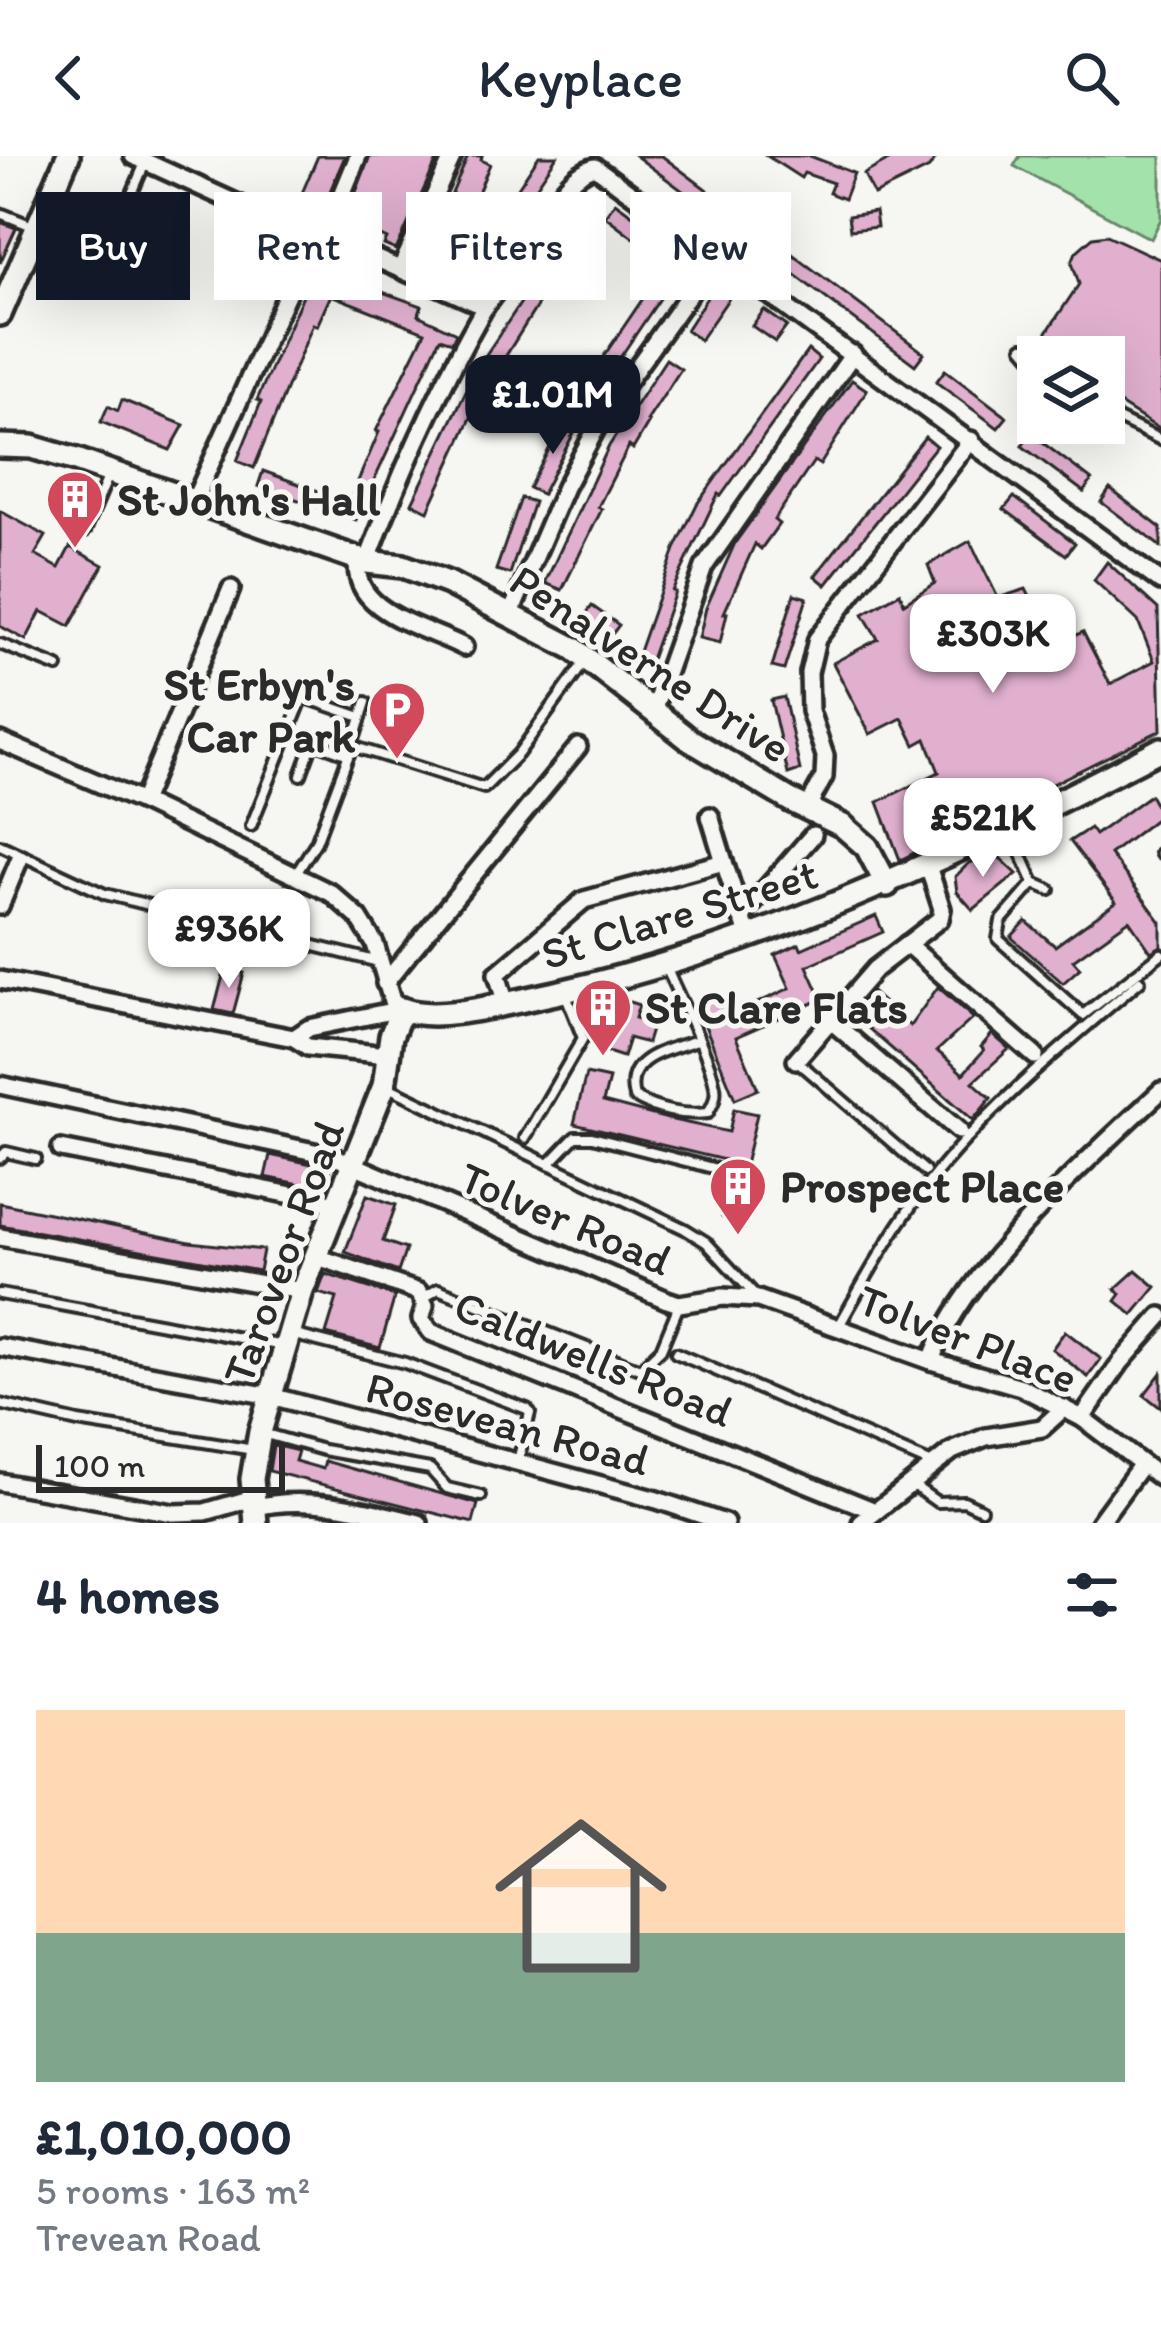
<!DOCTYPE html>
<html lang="en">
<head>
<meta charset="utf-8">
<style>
	:root { --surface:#fff; --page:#f2f2f3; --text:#1f2937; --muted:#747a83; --line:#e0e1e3; --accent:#111827 }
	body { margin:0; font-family:Itim,sans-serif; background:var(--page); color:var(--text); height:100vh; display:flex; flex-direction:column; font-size:45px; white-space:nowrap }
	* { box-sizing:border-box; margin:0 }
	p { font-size:39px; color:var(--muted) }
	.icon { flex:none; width:66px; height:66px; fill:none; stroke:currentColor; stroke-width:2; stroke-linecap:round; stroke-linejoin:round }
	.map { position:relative; height:1367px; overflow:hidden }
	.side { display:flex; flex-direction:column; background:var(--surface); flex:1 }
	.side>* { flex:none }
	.top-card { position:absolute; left:36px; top:36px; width:1089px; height:108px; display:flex; gap:24px }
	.tools { position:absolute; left:1017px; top:180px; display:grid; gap:24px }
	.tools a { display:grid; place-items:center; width:108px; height:108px; border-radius:0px; background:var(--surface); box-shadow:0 12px 48px #0002; font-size:60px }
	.scale { position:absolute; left:36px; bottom:30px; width:249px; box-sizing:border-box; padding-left:12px; border:6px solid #2b2b2b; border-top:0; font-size:33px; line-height:42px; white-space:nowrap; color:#2b2b2b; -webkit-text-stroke:9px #f6f6f2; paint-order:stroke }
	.price { position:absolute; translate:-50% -102px; padding:0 27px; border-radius:24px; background:#fff; color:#222; font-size:39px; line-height:78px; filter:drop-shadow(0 3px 6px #0008) }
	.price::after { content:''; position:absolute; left:50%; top:72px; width:36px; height:27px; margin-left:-18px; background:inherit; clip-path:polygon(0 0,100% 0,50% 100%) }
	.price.selected { background:var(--accent); color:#fff }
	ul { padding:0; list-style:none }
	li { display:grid; align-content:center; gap:24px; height:636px; padding:0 36px }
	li+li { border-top:3px solid var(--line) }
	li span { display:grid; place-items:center; height:372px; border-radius:0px; color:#555 }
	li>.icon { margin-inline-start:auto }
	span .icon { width:216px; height:216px; fill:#fffc; stroke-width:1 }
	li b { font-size:51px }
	h2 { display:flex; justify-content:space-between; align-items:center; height:144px; padding:0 36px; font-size:51px }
	.tag { padding:0 42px; border-radius:0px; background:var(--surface); box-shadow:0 12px 48px #0002; font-size:42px; line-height:108px }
	.tag.selected { background:var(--accent); color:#fff }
	header { display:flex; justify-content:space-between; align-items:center; height:156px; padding:0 36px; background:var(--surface); font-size:54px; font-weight:600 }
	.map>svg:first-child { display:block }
</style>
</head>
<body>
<header><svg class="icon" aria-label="back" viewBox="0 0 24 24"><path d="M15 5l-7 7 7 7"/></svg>Keyplace<svg class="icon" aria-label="search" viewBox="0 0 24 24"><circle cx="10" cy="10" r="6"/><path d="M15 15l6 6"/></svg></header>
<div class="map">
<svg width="1161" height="1367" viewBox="0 0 1161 1367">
	<rect width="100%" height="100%" fill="#f6f6f2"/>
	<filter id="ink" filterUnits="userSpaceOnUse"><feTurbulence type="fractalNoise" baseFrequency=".00833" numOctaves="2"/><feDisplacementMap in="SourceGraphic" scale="24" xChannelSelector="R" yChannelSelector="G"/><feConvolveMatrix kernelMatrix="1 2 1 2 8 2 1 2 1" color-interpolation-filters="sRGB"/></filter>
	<g filter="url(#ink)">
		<!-- pitch -->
		<polygon fill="#a3e3ab" stroke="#67876b" stroke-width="3" points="1020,0 1161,0 1161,63 1151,83 1014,10"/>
		<!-- building -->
		<g fill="#e1b0cf" stroke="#2b2b2b" stroke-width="3">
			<polygon points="318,0 345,0 319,61 303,54 306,48 299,44"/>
			<polygon points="370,0 439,0 396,94 384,89 387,83 361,71 358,78 342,72"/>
			<polygon points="468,0 482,0 481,4 490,8 449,107 442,104 440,111 423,105"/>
			<polygon points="539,0 557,0 514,64 502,56"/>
			<polygon points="636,0 662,0 924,197 915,209"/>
			<polygon points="767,0 810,0 854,17 844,43 829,37 833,27 804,17 801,22"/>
			<polygon points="896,0 937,0 929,12 874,39 864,18"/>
			<polygon points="615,46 659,78 655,83 686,104 590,246 578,238 667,107 605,60"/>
			<polygon points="577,52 592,62 482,238 428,355 412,347 477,212 536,124"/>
			<polygon points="875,56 877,71 850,74 848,60"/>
			<polygon points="0,66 16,72 0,107"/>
			<polygon points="498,68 512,78 492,108 478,98"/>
			<polygon points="1107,79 1161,104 1161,274 1104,238 1104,201 1050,201 1037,191 1079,128 1072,106 1076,96 1093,81"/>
			<polygon points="315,112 422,150 418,159 456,177 452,186 440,182 356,364 258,330 263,315 349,346 379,276 376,275 425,176 331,139 317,170 313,168 254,312 237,305 261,246 257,244"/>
			<polygon points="715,129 731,139 700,184 686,174"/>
			<polygon points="764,154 787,170 775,186 752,170"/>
			<polygon points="808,194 819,203 721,340 718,338 672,435 675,436 649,509 636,504 675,393 697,348"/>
			<polygon points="666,203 681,213 647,265 649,266 633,293 629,290 598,351 602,353 562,434 545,427 609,290"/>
			<polygon points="945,214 1007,261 998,272 936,226"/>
			<polygon points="852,224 867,234 820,309 814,305 774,364 779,368 761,393 755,388 724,457 727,457 720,487 699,482 706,452 735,387"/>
			<polygon points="122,244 184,269 170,294 101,266 108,250 118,255"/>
			<polygon points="564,264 577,271 542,338 529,332"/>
			<polygon points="1031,278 1092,324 1084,336 1022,290"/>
			<polygon points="925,281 936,290 826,429 815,420"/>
			<polygon points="1110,333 1161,372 1161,391 1101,346"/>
			<polygon points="1014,341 1075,387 1066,399 1004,353"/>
			<polygon points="521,342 534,346 510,418 496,414"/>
			<polygon points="0,355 46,380 35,399 59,412 70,391 103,409 70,470 41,455 26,484 0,470"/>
			<polygon points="970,385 998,442 1026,433 1054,489 1083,476 1110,528 1154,505 1138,465 1094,424 1107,406 1158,453 1161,574 900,704 878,646 939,616 926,583 915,589 902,562 870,578 833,507 878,483 863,458 900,437 904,447 935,427 928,409"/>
			<polygon points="794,438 807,442 784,514 772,511"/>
			<polygon points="592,450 619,469 610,481 583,462"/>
			<polygon points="784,541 800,614 788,618 771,544"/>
			<polygon points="1150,639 1161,659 1110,698 1161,766 1161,790 1151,796 1129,764 1073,804 1080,812 1063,827 1011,781 1026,765 1055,790 1116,746 1070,685 1090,672 1095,679"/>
			<polygon points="991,700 999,701 1017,718 973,754 957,736 955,721 969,707"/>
			<polygon points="876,760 883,776 807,810 822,843 736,881 758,933 735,943 697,850 720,839 729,860 790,832 775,799 799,788 801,793"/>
			<polygon points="225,812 244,817 233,858 214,854"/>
			<polygon points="938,831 973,862 937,895 949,905 963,918 984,894 981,891 992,878 1009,893 973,926 991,942 973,964 852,858 872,836 910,870"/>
			<polygon points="617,842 639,849 635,862 653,867 647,887 629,882 623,901 601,894 604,880 590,876 597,853 612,857"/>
			<polygon points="586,918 609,923 603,946 668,963 729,976 734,953 757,958 745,1009 574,968"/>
			<polygon points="270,999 330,1012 325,1033 265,1021"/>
			<polygon points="745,1025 760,1032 742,1071 722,1061 738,1027"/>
			<polygon points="367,1039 396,1049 383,1085 406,1093 398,1116 345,1096"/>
			<polygon points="0,1047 190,1086 263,1094 259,1115 0,1069"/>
			<polygon points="1136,1114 1156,1131 1133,1159 1116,1145 1121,1138 1115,1133"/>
			<polygon points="325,1118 395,1140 380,1192 326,1178 337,1142 318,1137"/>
			<polygon points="1065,1175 1101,1203 1088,1221 1052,1193"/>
			<polygon points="1161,1217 1161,1252 1144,1239"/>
			<polygon points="273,1289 298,1295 295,1305 323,1313 325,1305 478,1348 473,1367 269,1315"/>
		</g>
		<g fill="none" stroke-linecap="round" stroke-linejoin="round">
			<defs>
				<g id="lane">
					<polyline points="127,49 145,7"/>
					<polyline points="0,57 35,71"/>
					<polyline points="1023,191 1038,209"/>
					<polyline points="1104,256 1161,284"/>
					<polyline points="85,375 108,321"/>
					<polyline points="0,488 58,511"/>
					<polyline points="289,577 349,599"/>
					<polyline points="352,590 366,546"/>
					<polyline points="301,619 313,586"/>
					<polyline points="251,670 303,541 361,561"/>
					<polyline points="1010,673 1034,727 1050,734"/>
					<polyline points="0,689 105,738 379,806"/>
					<polyline points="1160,697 1161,698"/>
					<polyline points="296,718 316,686 352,590 484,632 518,598 586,504"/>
					<polyline points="1034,727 1001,765 998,783 1083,859 1161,798"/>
					<path d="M666 811C681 847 707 892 715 930 717 941 713 948 708 957 684 960 655 954 634 941 623 901 666 895 697 884"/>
					<polyline points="796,904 925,1015"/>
					<polyline points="386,930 685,1073 706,1086 755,1139"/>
					<polyline points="525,982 583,882 565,837"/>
					<polyline points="0,1002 6,996 36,1003"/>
					<polyline points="549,1008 575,981 592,981 740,1019"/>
					<polyline points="0,1138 284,1190"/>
					<polyline points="423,1142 438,1133 640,1213 661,1193 679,1149"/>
					<path d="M839 1170C869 1116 899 1062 938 1015 998 943 1069 885 1140 825"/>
					<polyline points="291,1178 405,1207 527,1253 530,1257 518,1305"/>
					<polyline points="676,1197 932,1308"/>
					<polyline points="0,1248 78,1266 254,1294"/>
					<polyline points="262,1277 323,1294 430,1313 447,1332 481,1340"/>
					<polyline points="910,1327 937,1346 964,1345 981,1353"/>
				</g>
				<g id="street">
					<polyline points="133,0 247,52 325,80 358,0"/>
					<polyline points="401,112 453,0"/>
					<polyline points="194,345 305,98 325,80 485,151"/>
					<path d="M358 403C349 456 426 471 464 491"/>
					<path d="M367 406C399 320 438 234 483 154 496 133 514 115 527 94 544 67 562 20 595 11L1161 426"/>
					<polyline points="511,457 565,331 604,258 717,99"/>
					<polyline points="653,555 704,411 853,198"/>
					<polyline points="0,585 142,646 331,737 359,762 375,788 392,845 402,853"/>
					<polyline points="142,646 231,433"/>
					<polyline points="807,652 824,621 825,600 810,555 809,517 817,483 971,284"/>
					<polyline points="710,660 724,706"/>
					<polyline points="0,750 20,702"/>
					<polyline points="741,761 813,679"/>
					<polyline points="907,788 1035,900"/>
					<polyline points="0,824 294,882 308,891 388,899"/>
					<polyline points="385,827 578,591"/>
					<polyline points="506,848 497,818 584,744 724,706 749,782"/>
					<polyline points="829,863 959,975"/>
					<polyline points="294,882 309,872 402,853"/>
					<polyline points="796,904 875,813 940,763 942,753 928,710"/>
					<polyline points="0,929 333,1000 667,1144 679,1148 723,1141 758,1143 931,1205 1021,1231 1082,1262 1161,1322"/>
					<polyline points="61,993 337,1048"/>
					<polyline points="0,1081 302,1135"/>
					<polyline points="315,1100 419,1136 425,1150 421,1163 431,1176 875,1355"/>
					<polyline points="0,1191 271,1240 657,1344 725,1367"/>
					<path d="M931 1205C962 1115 1091 1000 1161 935"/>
					<polyline points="1082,1262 1121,1206 1161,1160"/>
					<polyline points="0,1326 173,1357 205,1356 253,1342"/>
					<path d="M252 1352C305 1338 367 1354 419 1367"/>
					<polyline points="861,1367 952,1295 986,1281 1042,1272 1064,1252"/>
					<polyline points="1099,1367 1142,1308"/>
				</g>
				<g id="secondary">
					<polyline points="0,158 68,0"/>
					<polyline points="0,290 32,291 76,304 367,406 403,410 448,427 573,492 690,584 790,644 843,670 867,691 887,729"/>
					<path d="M256 1367 252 1323 260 1276 302 1135 384 930 391 880 402 853C433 866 495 850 528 843 756 796 955 700 1161 593"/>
				</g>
			</defs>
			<!-- lane casing -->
			<use href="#lane" stroke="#2b2b2b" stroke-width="16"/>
			<!-- street casing -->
			<use href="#street" stroke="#2b2b2b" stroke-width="24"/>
			<!-- secondary casing -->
			<use href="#secondary" stroke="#2b2b2b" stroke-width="30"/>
			<!-- lane -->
			<use href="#lane" stroke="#f6f6f2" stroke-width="8"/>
			<!-- street -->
			<use href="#street" stroke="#f6f6f2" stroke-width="15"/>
			<!-- secondary -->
			<use href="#secondary" stroke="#f6f6f2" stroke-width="21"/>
		</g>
	</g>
	<!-- icons -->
	<defs>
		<symbol id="building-pin" viewBox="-11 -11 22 30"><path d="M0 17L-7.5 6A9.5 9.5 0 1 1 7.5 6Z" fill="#d1495b" stroke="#f6f6f2"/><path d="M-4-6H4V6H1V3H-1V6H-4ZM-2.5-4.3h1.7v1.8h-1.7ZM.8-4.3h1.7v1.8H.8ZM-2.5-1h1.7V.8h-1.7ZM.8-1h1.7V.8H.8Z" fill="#fff"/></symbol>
		<symbol id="parking-pin" viewBox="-11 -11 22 30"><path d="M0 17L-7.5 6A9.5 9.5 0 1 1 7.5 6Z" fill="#d1495b" stroke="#f6f6f2"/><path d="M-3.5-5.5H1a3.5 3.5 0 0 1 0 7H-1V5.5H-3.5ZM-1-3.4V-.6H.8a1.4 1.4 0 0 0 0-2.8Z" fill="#fff"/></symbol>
	</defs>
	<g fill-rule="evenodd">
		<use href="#building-pin" x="42" y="310" width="66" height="90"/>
		<use href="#parking-pin" x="364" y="521" width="66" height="90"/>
		<use href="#building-pin" x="570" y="818" width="66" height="90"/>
		<use href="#building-pin" x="705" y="997" width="66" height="90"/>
	</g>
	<g text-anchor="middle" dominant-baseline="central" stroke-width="10" stroke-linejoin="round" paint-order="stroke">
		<!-- poi labels -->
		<g font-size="45" font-weight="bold" fill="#2b2b2b" stroke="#f6f6f2" text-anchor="start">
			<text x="117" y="343">St John's Hall</text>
			<text x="355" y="528" text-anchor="end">St Erbyn's<tspan x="355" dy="52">Car Park</tspan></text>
			<text x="645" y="851">St Clare Flats</text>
			<text x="780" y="1030">Prospect Place</text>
		</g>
		<!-- street labels -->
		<g font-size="45" fill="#2b2b2b" stroke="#f6f6f2">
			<text transform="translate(651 507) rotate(33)">Penalverne Drive</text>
			<text transform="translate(679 757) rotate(-17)">St Clare Street</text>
			<text transform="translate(566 1062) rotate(23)">Tolver Road</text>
			<text transform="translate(283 1096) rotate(-70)">Taroveor Road</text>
			<text transform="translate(968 1182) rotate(21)">Tolver Place</text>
			<text transform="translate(594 1202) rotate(22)">Caldwells Road</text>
			<text transform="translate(508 1267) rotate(15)">Rosevean Road</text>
		</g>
	</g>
</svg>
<div class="tools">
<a><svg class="icon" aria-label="layers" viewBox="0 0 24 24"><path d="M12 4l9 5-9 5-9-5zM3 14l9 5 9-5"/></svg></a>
</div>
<div class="scale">100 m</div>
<b class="price selected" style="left:553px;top:301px">£1.01M</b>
<b class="price" style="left:993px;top:540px">£303K</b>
<b class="price" style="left:983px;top:724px">£521K</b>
<b class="price" style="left:229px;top:835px">£936K</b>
<div class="top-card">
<a class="tag selected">Buy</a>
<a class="tag">Rent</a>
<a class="tag">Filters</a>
<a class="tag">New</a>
</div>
</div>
<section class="side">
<h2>4 homes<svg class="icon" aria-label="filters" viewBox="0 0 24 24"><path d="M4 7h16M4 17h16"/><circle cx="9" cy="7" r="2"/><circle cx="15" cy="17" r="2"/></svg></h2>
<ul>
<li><span style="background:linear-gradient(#ffd9b3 60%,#7fa58c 0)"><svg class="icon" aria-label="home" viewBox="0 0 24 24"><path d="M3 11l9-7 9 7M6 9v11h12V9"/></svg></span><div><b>£1,010,000</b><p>5 rooms · 163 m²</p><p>Trevean Road</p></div></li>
</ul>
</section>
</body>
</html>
